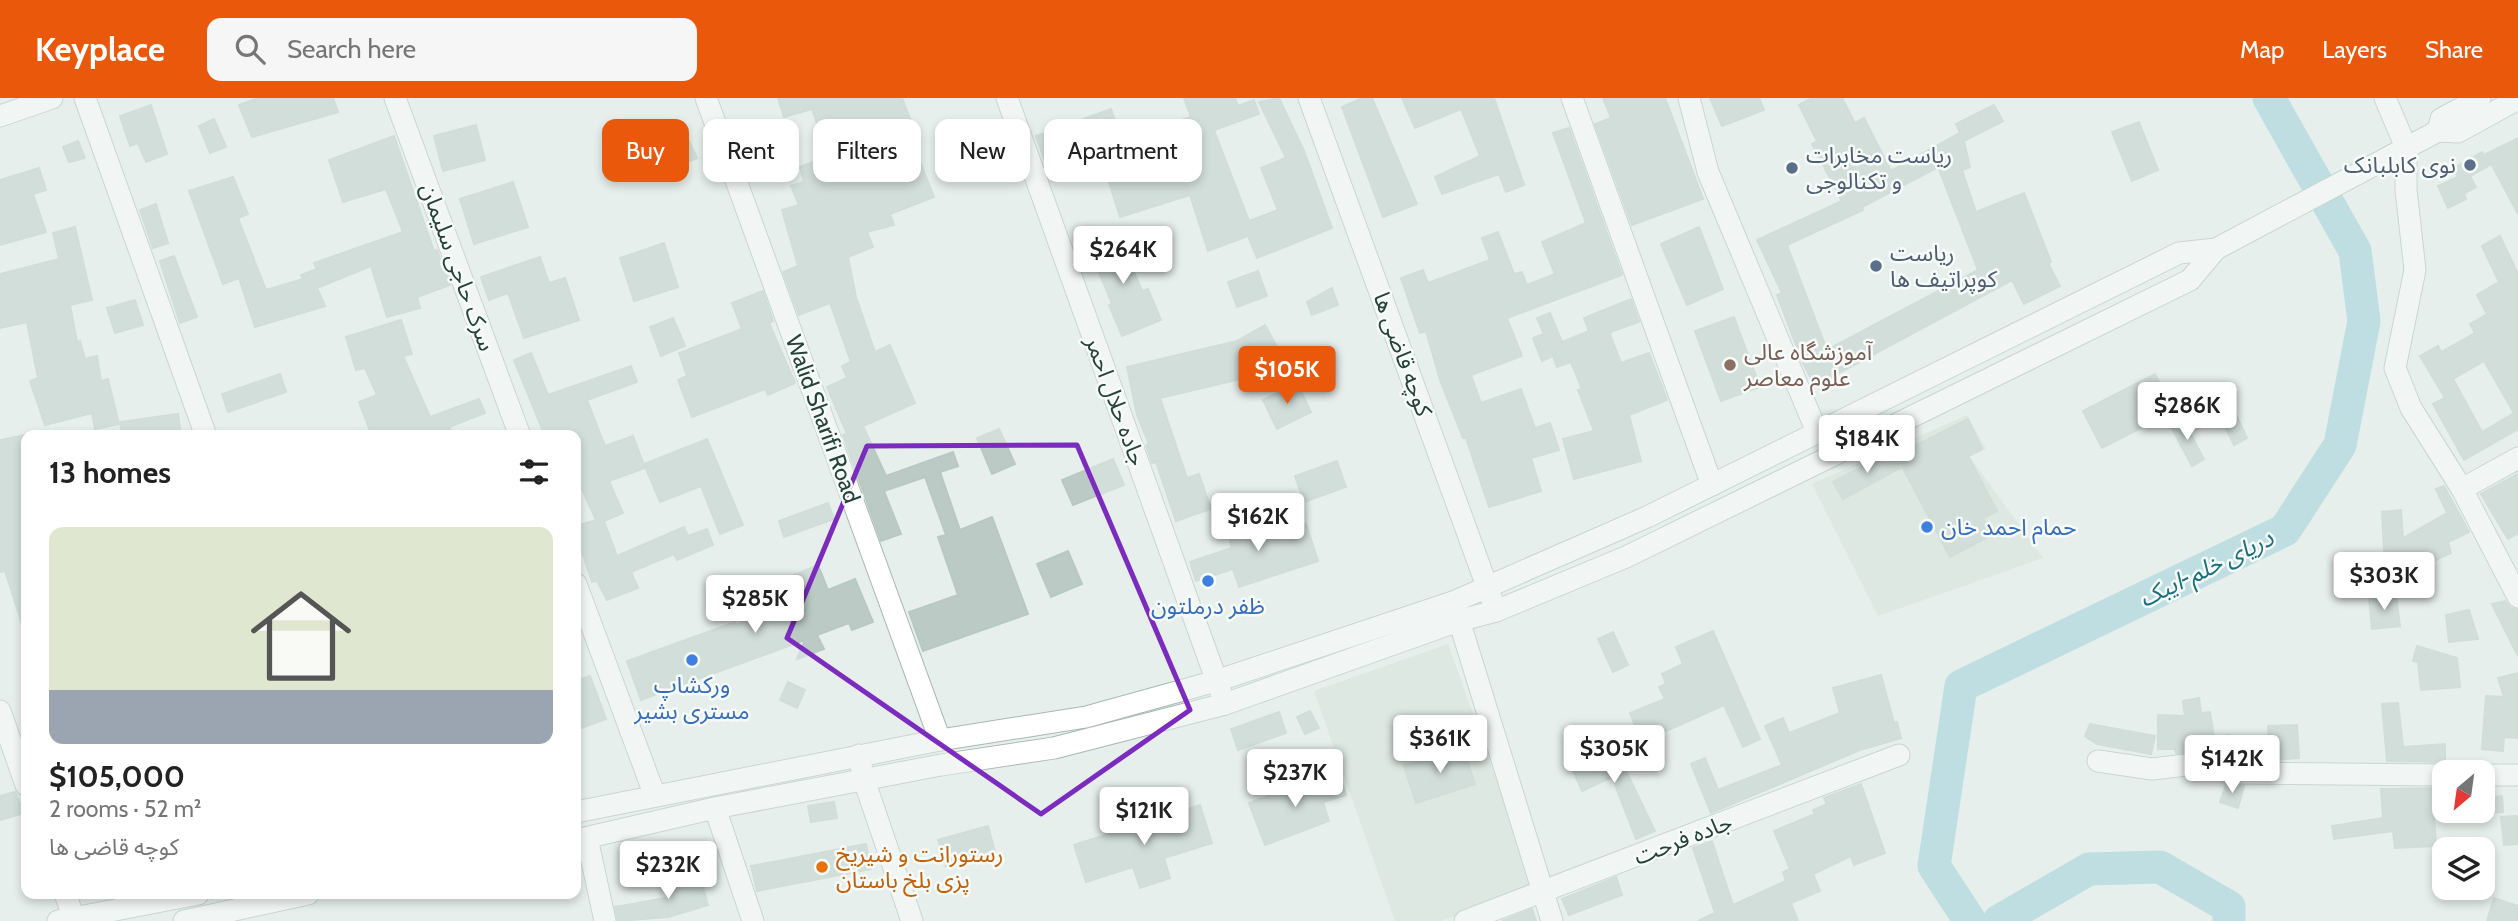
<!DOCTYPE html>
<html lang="en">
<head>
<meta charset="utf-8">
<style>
	:root { --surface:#fff; --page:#f6f6f6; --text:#222; --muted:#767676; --accent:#ea580c }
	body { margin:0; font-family:Cabin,"Noto Sans Arabic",sans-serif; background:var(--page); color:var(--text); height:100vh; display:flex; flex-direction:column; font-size:26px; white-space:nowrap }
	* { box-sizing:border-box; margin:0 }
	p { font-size:23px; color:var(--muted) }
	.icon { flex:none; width:38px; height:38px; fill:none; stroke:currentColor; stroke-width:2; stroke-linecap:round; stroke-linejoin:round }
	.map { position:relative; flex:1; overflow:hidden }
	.sheet { position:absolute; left:21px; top:332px; width:560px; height:469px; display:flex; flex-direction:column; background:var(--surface); border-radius:14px; box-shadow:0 4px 10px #0003 }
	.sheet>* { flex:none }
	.top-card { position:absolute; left:602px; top:21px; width:665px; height:63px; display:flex; gap:14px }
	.needle { width:46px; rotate:209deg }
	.controls { position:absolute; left:2432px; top:662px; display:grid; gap:14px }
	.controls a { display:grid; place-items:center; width:63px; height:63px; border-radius:14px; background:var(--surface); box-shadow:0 4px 10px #0003; font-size:35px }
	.price { position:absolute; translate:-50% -60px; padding:0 16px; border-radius:7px; background:#fff; color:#222; font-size:23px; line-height:46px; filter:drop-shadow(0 2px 4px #0008) }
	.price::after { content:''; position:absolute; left:50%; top:42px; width:21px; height:16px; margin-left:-10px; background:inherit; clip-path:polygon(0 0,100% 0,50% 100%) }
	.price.selected { background:var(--accent); color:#fff }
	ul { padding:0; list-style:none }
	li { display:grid; align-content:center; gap:14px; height:371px; padding:0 28px }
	li span { display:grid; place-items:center; height:217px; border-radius:14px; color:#555 }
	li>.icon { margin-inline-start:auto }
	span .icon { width:126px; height:126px; fill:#fffc; stroke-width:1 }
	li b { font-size:30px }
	h2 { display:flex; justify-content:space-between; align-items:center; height:84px; padding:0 28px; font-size:30px }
	.pill { padding:0 24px; border-radius:14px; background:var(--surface); box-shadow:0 4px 10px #0003; font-size:24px; line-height:63px }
	.pill.selected { background:var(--accent); color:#fff }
	header { display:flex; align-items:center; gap:42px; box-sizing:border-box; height:98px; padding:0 35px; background:var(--accent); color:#fff }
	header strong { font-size:33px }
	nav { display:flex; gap:38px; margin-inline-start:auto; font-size:24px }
	.search { width:490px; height:63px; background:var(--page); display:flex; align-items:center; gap:18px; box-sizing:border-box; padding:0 24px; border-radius:14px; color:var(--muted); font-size:26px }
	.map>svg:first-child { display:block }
</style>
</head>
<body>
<header>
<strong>Keyplace</strong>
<div class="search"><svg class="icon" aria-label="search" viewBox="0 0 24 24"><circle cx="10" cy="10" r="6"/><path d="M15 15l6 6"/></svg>Search here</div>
<nav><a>Map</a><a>Layers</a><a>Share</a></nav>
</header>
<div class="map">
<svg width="2518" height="823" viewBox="0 0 2518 823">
	<rect width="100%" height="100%" fill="#e6efeb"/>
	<!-- built -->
	<g fill="#d4dfda">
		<polygon points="1967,317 1986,351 1970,359 2043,460 1878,518 1812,386"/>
		<polygon points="1448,546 1535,790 1441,823 1395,823 1314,593"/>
	</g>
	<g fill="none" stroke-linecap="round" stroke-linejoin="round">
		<!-- river -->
		<g stroke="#8ec9d4" stroke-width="33">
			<polyline points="1970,823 1934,768 1961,588 2285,432 2340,347 2364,223 2355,153 2269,0"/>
			<polyline points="1999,823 2089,771 2160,769 2229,809 2229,823"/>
		</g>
	</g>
	<!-- building -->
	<g fill="#bbcac4" stroke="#b8c9c2" stroke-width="2" fill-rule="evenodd">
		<polygon points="258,0 333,0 338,14 252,39 239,7"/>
		<polygon points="778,0 902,0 918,41 912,43 934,99 890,116 894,127 867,134 873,149 848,159 856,199 875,254 890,247 915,305 863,328 886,378 953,354 958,368 940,374 960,432 992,419 1028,516 923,553 909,514 958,497 938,439 946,437 925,379 884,393 901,436 881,443 843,337 847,336 827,289 847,280 842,268 851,264 830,205 799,217 783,174 798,168 782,112 799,107 791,88 804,84 800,69 828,58 812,11 784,19"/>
		<path d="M1184 0H1235L1238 8 1254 2 1259 16 1214 32 1249 123 1278 112 1261 70 1286 60 1259 4 1279 0 1304 53 1332 130 1257 160 1248 138 1208 153 1190 97 1120 119 1103 65 1052 83 1036 38 1111 11 1122 41 1191 19ZM1189 41 1198 67 1160 82 1150 53Z"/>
		<polygon points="1362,0 1372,0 1417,106 1383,119 1342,9"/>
		<polygon points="1402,0 1494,0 1524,87 1506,94 1499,76 1442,96 1435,79 1480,58 1461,11 1415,30"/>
		<polygon points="1603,0 1665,0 1703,101 1632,127 1595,26 1611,20"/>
		<polygon points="1710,0 1759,0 1764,12 1722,28"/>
		<path d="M1812 0H1842L1855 25 1864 20 1891 73 1960 35 1956 26 1994 7 2003 23 1964 43 1963 39 1970 69 1962 72 1976 114 2024 95 2051 164 2048 165 2060 188 2024 206 2012 182 1815 288 1803 265 1777 197 1782 195 1757 142 1842 103 1812 46 1817 43 1799 7ZM1938 69 1978 172 1827 252 1787 147 1863 112 1862 109Z"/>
		<polygon points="151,7 167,56 146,64 138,45 130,48 120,18"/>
		<polygon points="214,21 226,49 210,55 199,28"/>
		<polygon points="2139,24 2158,72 2132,83 2112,34"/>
		<polygon points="476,27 485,62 443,73 434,38"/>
		<polygon points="1569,30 1622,177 1507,220 1522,258 1471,277 1481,305 1521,291 1535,330 1550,325 1559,352 1531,360 1541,393 1489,409 1466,340 1463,340 1440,282 1426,233 1420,235 1401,180 1423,172 1428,185 1490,162 1482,140 1498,134 1514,176 1522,174 1527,187 1555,176 1542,144 1586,125 1553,35"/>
		<polygon points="684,33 697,60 665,74 653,47"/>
		<polygon points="394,38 434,153 437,152 450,187 417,199 420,210 387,219 371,168 317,190 325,208 255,229 239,180 223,186 189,93 233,79 248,116 238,120 266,192 303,181 301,177 317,171 314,165 403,134 386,91 343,104 329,62"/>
		<polygon points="2518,40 2518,116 2486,56"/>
		<polygon points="78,43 85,60 69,64 63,49"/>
		<polygon points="765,43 775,68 748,77 739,52"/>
		<polygon points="2482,54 2490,67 2470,78 2476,89 2464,96 2466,101 2448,110 2438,88 2458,79 2454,70"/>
		<polygon points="39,70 46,92 33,96 46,134 0,147 0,82"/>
		<polygon points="513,84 528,129 474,146 460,101"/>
		<polygon points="156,106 168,145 153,150 140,112"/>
		<polygon points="75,129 92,202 70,207 77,244 80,243 85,261 97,258 101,283 108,281 119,326 95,331 92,315 45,327 30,283 38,280 27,224 0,230 0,176 59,161 53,135"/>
		<polygon points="1699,129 1723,191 1687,207 1661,146"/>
		<polygon points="1117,133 1142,193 1148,191 1161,222 1122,238 1109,207 1112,205 1087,146"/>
		<path d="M2500 138 2518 176V331L2464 362 2433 306 2445 300 2420 258 2438 248 2441 254 2475 235 2470 226 2487 216 2477 197 2499 184 2482 148ZM2484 263 2514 315 2482 334 2453 281Z"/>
		<polygon points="664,145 678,189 634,203 620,160"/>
		<polygon points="174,158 197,219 180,225 160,163"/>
		<polygon points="540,159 549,185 565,180 579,222 524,240 508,195 489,202 481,179"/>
		<polygon points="1258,173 1267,198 1237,209 1228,184"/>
		<polygon points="1332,190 1338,207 1312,217 1307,204"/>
		<polygon points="763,193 773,223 769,225 795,285 768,297 765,291 692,319 678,282 687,278 679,255 742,231 732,205"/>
		<polygon points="1631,201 1639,224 1610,234 1611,239 1621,265 1649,255 1667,302 1629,317 1641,363 1574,381 1563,341 1594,333 1578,292 1582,291 1571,264 1557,269 1553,258 1542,263 1533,240 1544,236 1537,220 1550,215 1562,244 1589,233 1584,220"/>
		<polygon points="135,202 143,227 115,235 107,210"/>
		<polygon points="1734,219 1760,289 1721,303 1695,233"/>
		<polygon points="673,220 685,248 661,258 650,229"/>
		<polygon points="401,222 412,256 403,258 430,319 479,301 485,315 449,329 453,338 372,338 359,304 377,297 365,270 356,272 346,239"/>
		<polygon points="1265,227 1281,256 1245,277 1245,280 1160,300 1187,380 1199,376 1211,411 1176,423 1156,364 1152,365 1146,347 1149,346 1137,317 1127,269 1237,243"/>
		<polygon points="531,255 548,297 631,268 637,284 587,302 605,348 633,338 645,370 609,383 623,415 604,423 617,458 684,429 688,438 707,431 713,447 677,462 674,456 631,474 638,490 607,502 597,483 592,484 576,435 576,428 596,422 576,378 576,338 545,338 514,262"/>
		<polygon points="280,276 286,294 228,314 222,296"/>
		<polygon points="2155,276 2174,313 2102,350 2083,313"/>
		<polygon points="1297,285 1311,314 1277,331 1263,302"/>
		<polygon points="2223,289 2247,340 2234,347 2209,295"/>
		<polygon points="178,316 181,338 122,338 120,324"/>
		<polygon points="2182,320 2204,361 2192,368 2170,327"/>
		<polygon points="1968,321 1982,351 1968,358 1997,413 1983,420 1992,437 1950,459 1896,357"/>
		<polygon points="999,331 1015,366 992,376 977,340"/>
		<polygon points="26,337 26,528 23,529 5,473 0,474 0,342"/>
		<polygon points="707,341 743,427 720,436 701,388 660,404 644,366"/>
		<polygon points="1891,353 1900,370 1843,401 1833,384"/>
		<polygon points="1113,361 1124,387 1073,407 1062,382"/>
		<polygon points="1337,363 1346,389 1304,404 1295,378"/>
		<polygon points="2518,376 2518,435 2508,441 2481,396"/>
		<polygon points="2444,388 2469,434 2448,444 2451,455 2420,469 2423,481 2393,487 2384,452 2382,414 2401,412 2403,440 2447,415 2436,391"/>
		<polygon points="828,405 834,421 784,439 779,423"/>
		<polygon points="1260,416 1268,438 1306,426 1318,463 1239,489 1233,471 1196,483 1190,464 1232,450 1225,427"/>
		<polygon points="1068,453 1082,486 1051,499 1037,466"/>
		<polygon points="818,467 828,492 855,481 873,524 852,532 849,525 817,537 824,551 797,561 805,542 641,602 627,563 735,524 736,527 793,504 784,481"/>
		<polygon points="2396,497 2400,528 2372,531 2369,500"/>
		<polygon points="2505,503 2510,510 2518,512 2518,558 2492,506"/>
		<polygon points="2469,512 2478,541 2449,544 2446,517"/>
		<polygon points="1713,533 1760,641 1743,649 1724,607 1642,644 1630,615 1665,601 1659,589 1666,586 1662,576 1683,566 1676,549"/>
		<polygon points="1613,534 1628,567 1613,574 1598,541"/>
		<polygon points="2417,548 2457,560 2460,589 2421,592 2418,564 2413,563"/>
		<polygon points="2518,575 2518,640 2504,639 2503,653 2482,651 2486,598 2504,599 2498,580"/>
		<polygon points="1881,577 1894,625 1897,624 1901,640 1860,652 1711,715 1691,666 1705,660 1718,692 1782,667 1765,628 1783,620 1789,635 1840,615 1833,590"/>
		<polygon points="590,578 606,621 576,632 576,583"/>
		<polygon points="788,584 805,592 797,610 780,602"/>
		<polygon points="2199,600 2201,615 2210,614 2214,639 2230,637 2232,651 2176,655 2175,651 2158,651 2158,617 2185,618 2183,603"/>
		<polygon points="2398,605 2403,649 2445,646 2445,664 2387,663 2382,606"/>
		<polygon points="1310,613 1319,630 1305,636 1297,619"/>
		<polygon points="1279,614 1286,635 1238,652 1231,631"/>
		<polygon points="2090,626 2155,638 2151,656 2097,646 2085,638"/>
		<polygon points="2297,627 2299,660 2270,662 2268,628"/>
		<polygon points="1613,646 1655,733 1636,741 1612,679 1582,693 1570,666"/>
		<polygon points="1463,649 1475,686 1416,705 1404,668"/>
		<polygon points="1340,679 1346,697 1323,704 1329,723 1265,747 1249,705 1314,681 1316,688"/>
		<polygon points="1861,686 1885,755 1854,767 1851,758 1813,776 1820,793 1791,805 1798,823 1698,823 1715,815 1693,750 1712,743 1733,807 1786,783 1783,774 1790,771 1774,733 1815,716 1813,712 1827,706 1824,700"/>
		<polygon points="2226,687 2244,688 2238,710 2220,704"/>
		<polygon points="2445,690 2445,718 2434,719 2436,748 2395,750 2393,733 2334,741 2332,728 2383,720 2381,691"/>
		<polygon points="15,694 24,715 0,722 0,698"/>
		<polygon points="2502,698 2503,714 2483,715 2483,700"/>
		<polygon points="834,704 837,720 811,724 808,708"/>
		<polygon points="1200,707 1212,745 1164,760 1170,780 1140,790 1133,769 1086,784 1074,747"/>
		<polygon points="2518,718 2518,746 2504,747 2501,719"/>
		<polygon points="988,728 995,754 946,768 938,742"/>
		<polygon points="866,746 871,771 757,793 751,768"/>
		<polygon points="699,775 708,807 668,819 618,823 615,809 671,799 666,784"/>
		<polygon points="1616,779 1622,797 1569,817 1562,801"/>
		<polygon points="2494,800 2518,808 2518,823 2487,823"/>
		<polygon points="1532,811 1536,823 1502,823"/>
	</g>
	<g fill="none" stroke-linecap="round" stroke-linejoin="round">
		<defs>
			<g id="minor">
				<polyline points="85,0 206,338"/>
				<polyline points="395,0 520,338"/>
				<polyline points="706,0 940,642"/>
				<polyline points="1007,0 1225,606"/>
				<polyline points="1309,0 1496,513"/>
				<polyline points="1572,0 1712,387"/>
				<polyline points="1689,0 1708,74 1817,334"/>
				<polyline points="0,18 52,0"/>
				<polyline points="2462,391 2518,360"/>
				<polyline points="576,486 655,698"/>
				<polyline points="1454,506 1552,823"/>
				<polyline points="0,613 26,687"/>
				<polyline points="859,657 864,682 912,823"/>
				<polyline points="2098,663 2152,671 2212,664 2232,675 2445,677"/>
				<polyline points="2483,677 2518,677"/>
				<polyline points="715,710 753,823"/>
				<polyline points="587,740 605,823"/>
				<polyline points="65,796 74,820"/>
				<polyline points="1465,823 1899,657"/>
			</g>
			<g id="tertiary">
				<polyline points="2385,0 2406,49 2406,92 2415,172 2395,270 2411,310 2462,391 2518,499"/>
				<polyline points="2438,33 2441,21 2480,0"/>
				<polyline points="576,714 940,642 1086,619 1216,583 1453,504 1647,419 2179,155 2216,151 2438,33 2458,34 2518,1"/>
				<polyline points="576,742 715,710 941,667 1054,650 1225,606 1461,522 1496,513 1626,459 2190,182 2216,151"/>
				<polyline points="58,823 198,796"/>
				<polyline points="184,823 308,796"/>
			</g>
		</defs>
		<!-- minor casing -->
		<use href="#minor" stroke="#a8b8b2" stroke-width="23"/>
		<!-- tertiary casing -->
		<use href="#tertiary" stroke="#a8b8b2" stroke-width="23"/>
		<!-- minor -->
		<use href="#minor" stroke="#fff" stroke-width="21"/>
		<!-- tertiary -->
		<use href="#tertiary" stroke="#fff" stroke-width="21"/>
	</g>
	<!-- marked area -->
	<path d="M0 0H2518V823H0ZM1077 347 1190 612 1041 716 787 540 867 348Z" fill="#e6efeb" fill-opacity=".55" fill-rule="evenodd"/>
	<path fill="none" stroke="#7b2cbf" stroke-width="5" stroke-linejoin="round" d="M1077 347 1190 612 1041 716 787 540 867 348Z"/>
	<!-- markers -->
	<g fill="#5c6f8a" stroke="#f7fbf9" stroke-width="2.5">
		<circle cx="2470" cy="67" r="7"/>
		<circle cx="1792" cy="70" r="7"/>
		<circle cx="1876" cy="168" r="7"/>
	</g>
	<circle fill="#8d6e63" stroke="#f7fbf9" stroke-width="2.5" cx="1730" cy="267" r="7"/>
	<g fill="#3f7fe0" stroke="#f7fbf9" stroke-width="2.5">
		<circle cx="1927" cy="429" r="7"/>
		<circle cx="1208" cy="483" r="7"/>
		<circle cx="692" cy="562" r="7"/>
	</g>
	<circle fill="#e8710a" stroke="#f7fbf9" stroke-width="2.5" cx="822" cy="769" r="7"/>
	<g text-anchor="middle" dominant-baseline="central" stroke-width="5" stroke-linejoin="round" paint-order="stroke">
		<!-- service labels -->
		<g font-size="23" fill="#4e5e75" stroke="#f7fbf9" text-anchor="start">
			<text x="1806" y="57">ریاست مخابرات<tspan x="1806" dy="26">و تکنالوجی</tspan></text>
			<text x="2456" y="67" text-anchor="end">نوی کابلبانک</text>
			<text x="1890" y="155">ریاست<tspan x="1890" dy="26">کوپراتیف ها</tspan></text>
		</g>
		<!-- street labels -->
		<g font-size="23" fill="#24423a" stroke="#f7fbf9">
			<text transform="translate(458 169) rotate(70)">سرک حاجی سلیمان</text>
			<text transform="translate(1403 256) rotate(70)">کوچه قاضی ها</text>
			<text transform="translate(1116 303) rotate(70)">جاده حلال احمر</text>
			<text transform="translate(823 321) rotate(70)">Walid Sharifi Road</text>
			<text transform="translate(1683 741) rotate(-21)">جاده فرحت</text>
		</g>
		<!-- education labels -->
		<g font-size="23" fill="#785e54" stroke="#f7fbf9" text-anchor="start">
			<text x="1744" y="254">آموزشگاه عالی<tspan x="1744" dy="26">علوم معاصر</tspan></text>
		</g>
		<!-- shop labels -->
		<g font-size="23" fill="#366cbe" stroke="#f7fbf9">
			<text x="1941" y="429" text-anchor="start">حمام احمد خان</text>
			<text x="1208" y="508">ظفر درملتون</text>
			<text x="692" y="587">ورکشاپ<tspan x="692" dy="26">مستری بشیر</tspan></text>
		</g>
		<!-- food labels -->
		<g font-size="23" fill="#c56008" stroke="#f7fbf9" text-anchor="start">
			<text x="836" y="756">رستورانت و شیریخ<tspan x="836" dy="26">پزی بلخ باستان</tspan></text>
		</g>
		<!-- water labels -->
		<g font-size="24" font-style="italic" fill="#1c6f80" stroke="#f7fbf9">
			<text transform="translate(2206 470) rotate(-26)">دریای خلم-ایبک</text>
		</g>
	</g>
</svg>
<div class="controls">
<a><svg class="needle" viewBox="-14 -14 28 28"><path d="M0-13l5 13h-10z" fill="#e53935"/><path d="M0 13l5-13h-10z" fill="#767676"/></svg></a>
<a><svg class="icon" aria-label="layers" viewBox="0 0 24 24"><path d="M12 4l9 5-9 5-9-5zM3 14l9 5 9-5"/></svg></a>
</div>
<b class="price" style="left:1123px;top:188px">$264K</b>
<b class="price selected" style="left:1287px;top:308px">$105K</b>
<b class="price" style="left:2187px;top:344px">$286K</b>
<b class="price" style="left:1867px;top:377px">$184K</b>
<b class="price" style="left:1258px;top:455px">$162K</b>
<b class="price" style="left:2384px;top:514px">$303K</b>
<b class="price" style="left:755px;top:537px">$285K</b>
<b class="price" style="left:1440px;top:677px">$361K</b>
<b class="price" style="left:1614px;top:687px">$305K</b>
<b class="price" style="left:2232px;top:697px">$142K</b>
<b class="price" style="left:1295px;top:711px">$237K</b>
<b class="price" style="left:1144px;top:749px">$121K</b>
<b class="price" style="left:668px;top:803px">$232K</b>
<div class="top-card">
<a class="pill selected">Buy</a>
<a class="pill">Rent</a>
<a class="pill">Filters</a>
<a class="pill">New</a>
<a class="pill">Apartment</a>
</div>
<section class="sheet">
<h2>13 homes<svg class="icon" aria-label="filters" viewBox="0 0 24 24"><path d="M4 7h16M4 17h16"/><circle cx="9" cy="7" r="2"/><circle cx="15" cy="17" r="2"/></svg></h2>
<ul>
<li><span style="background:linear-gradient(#dfe7d0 75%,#9aa5b1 0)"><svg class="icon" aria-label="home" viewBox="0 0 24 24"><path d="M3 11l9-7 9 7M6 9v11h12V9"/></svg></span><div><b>$105,000</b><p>2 rooms · 52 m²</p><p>کوچه قاضی ها</p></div></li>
</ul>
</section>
</div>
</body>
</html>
